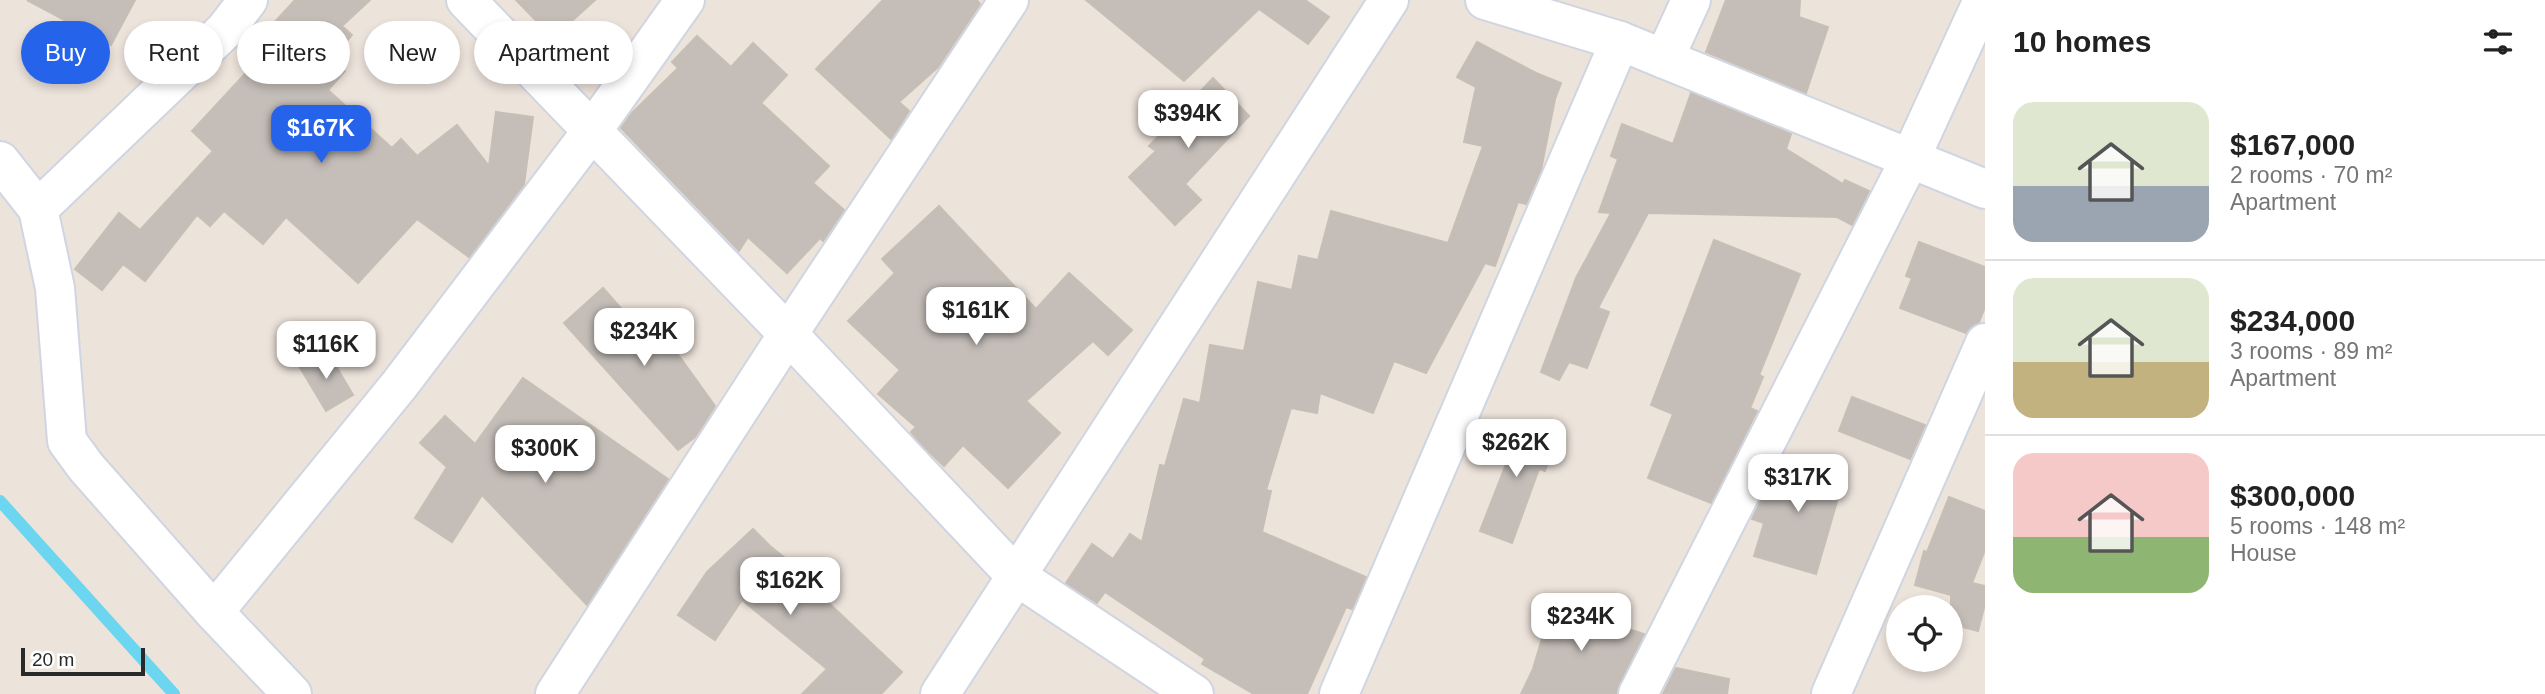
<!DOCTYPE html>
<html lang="en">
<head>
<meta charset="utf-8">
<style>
	:root { --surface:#fff; --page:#f6f6f6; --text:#222; --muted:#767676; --line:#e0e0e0; --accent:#2563eb }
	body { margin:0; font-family:Helvetica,sans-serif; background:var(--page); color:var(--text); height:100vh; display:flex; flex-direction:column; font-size:26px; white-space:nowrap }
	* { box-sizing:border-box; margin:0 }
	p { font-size:23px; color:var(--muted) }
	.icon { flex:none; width:38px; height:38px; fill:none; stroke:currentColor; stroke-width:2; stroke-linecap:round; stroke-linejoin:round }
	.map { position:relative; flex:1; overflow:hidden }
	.panel { display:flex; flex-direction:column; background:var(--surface); width:560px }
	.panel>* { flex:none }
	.top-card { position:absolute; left:21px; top:21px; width:665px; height:63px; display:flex; gap:14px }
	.fabs { position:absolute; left:1886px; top:595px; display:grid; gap:14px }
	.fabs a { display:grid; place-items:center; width:77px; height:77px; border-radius:50%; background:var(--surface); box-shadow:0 4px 10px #0003; font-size:35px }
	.scale { position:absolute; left:21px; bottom:18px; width:124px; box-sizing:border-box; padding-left:7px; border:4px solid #292929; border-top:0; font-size:19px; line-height:24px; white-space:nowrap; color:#292929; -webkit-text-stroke:5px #fff; paint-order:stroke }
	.price { position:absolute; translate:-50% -60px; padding:0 16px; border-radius:14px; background:#fff; color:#222; font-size:23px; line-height:46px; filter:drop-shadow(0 2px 4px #0008) }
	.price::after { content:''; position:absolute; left:50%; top:42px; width:21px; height:16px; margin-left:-10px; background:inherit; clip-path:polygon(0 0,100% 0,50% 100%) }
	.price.active { background:var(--accent); color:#fff }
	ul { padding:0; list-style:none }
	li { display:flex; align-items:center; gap:21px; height:175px; padding:0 28px }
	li+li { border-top:2px solid var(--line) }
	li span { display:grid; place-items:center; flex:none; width:196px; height:140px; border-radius:21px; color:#555 }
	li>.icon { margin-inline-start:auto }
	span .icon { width:84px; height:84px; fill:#fffc; stroke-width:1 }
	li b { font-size:30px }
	h2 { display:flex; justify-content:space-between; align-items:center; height:84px; padding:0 28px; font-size:30px }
	.pill { padding:0 24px; border-radius:32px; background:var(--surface); box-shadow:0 4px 10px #0003; font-size:24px; line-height:63px }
	.pill.active { background:var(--accent); color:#fff }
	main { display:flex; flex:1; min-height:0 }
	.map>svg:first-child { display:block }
</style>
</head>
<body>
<main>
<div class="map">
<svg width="1985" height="694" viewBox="0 0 1985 694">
	<rect width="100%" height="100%" fill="#ece3db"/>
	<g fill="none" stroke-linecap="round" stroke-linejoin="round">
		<!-- stream -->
		<polyline stroke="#6cd5ef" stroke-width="12" points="0,501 174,694"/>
	</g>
	<!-- building -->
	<g fill="#c4bdb8" stroke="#c7bfb5" stroke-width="2">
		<polygon points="27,0 135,0 111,45"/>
		<polygon points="295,0 370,0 342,26 352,35 331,59 345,71 328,90 392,148 401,139 417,156 457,125 489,166 496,112 533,117 524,184 469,257 417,219 358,283 286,217 263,244 224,211 210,226 197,215 145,281 123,264 102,290 75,269 119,213 140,230 213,151 192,131 270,47 260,38"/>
		<polygon points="516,0 595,0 553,38"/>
		<polygon points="883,0 977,0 980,4 938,67 899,102 909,111 891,139 816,69"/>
		<polygon points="1086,0 1305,0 1329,17 1308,44 1259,9 1184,81"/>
		<polygon points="1726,0 1800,0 1799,17 1828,27 1806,93 1706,52"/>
		<polygon points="697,36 731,67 753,43 787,75 761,103 829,166 813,183 844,210 823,241 820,238 787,273 748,237 739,251 621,128 632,113 678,68 672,62"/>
		<polygon points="1477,42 1536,73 1561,83 1555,99 1541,170 1526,204 1518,202 1495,266 1485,263 1426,373 1394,361 1373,413 1320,393 1317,413 1291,408 1266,490 1271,491 1262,532 1366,577 1352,609 1346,607 1307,694 1254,694 1202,664 1205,659 1105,592 1097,603 1066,583 1092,544 1113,559 1130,534 1142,542 1160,465 1165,466 1184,399 1200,403 1210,345 1244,351 1258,282 1292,290 1299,256 1318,260 1331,211 1448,243 1483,146 1464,142 1476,87 1457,77"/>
		<polygon points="1213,78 1249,116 1185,184 1201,200 1175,225 1129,177 1156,151 1149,146"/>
		<polygon points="1691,93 1791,134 1786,149 1843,184 1845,180 1869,191 1852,225 1837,217 1648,213 1598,308 1609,312 1587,368 1569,362 1559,380 1541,372 1576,278 1611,213 1599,212 1618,159 1611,156 1622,124 1673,144"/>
		<polygon points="939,206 1036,309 1069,273 1132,330 1108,355 1093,341 1026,401 1060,433 1008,488 963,445 944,466 925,448 911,432 916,427 878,394 900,370 848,321 895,273 882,259"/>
		<polygon points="1714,240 1800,274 1759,375 1763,377 1750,408 1757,411 1711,503 1648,478 1673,414 1651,405"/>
		<polygon points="1919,242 1985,267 1985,307 1979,322 1972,326 1966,333 1900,308 1912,278 1906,276"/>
		<polygon points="603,288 648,339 659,328 715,406 695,437 678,450 564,323"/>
		<polygon points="327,351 353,395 326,411 299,366"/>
		<polygon points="523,378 668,479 587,605 482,495 452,542 415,518 447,467 420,443 445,416 475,444"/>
		<polygon points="1852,397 1925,425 1910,459 1839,431"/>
		<polygon points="1507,423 1556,440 1545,471 1539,469 1512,543 1480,531 1508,459 1496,455"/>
		<polygon points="1783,457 1845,474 1816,574 1754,556 1764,523 1752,519"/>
		<polygon points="1949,497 1985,511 1985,550 1972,583 1985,586 1985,604 1978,631 1951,624 1951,595 1915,585 1924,551 1927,552"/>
		<polygon points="753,529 770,546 821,587 817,592 902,672 881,694 802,694 827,669 742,600 715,640 678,615 707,572"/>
		<polygon points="1554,597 1609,613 1607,622 1644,634 1619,684 1616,694 1521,694 1533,669"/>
		<polygon points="1676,668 1729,679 1727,694 1663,694"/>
	</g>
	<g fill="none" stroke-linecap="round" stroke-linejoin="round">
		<defs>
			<g id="minor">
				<polyline points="248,0 225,30 38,209 55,288 67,441 86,467 214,612 292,694"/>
				<polyline points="466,0 788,334 1015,575 1194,694"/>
				<polyline points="1485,0 1620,41 1985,189"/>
				<polyline points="1664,59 1691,0"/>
				<polyline points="0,161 38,209"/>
				<polyline points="214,612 400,384 592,131 685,0"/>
				<polyline points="555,694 788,334 1009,0"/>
				<polyline points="940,694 1389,0"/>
				<polyline points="1339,694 1620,41"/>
				<polyline points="1638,694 1910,159 1983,0"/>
				<polyline points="1831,694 1985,343"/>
			</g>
		</defs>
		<!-- minor casing -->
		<use href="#minor" stroke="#d0d5e2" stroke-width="42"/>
		<!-- minor -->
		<use href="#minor" stroke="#fff" stroke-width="38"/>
	</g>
</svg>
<div class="fabs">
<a><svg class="icon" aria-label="locate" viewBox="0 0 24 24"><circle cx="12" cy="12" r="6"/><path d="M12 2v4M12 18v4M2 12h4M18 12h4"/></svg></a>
</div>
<div class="scale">20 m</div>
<b class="price" style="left:1188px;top:150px">$394K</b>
<b class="price active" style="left:321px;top:165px">$167K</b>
<b class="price" style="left:976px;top:347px">$161K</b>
<b class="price" style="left:644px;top:368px">$234K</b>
<b class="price" style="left:326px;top:381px">$116K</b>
<b class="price" style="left:1516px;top:479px">$262K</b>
<b class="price" style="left:545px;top:485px">$300K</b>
<b class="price" style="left:1798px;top:514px">$317K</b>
<b class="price" style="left:790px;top:617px">$162K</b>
<b class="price" style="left:1581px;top:653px">$234K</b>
<div class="top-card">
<a class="pill active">Buy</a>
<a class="pill">Rent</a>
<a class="pill">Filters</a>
<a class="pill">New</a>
<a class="pill">Apartment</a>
</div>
</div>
<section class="panel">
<h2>10 homes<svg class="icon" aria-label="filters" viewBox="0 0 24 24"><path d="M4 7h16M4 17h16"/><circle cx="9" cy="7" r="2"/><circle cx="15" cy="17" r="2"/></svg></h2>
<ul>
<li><span style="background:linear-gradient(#dfe7d0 60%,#9aa5b1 0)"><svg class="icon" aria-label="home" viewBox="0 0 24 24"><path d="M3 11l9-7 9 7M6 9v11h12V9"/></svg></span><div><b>$167,000</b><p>2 rooms · 70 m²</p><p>Apartment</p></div></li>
<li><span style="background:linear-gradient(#dfe7d0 60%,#c2b280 0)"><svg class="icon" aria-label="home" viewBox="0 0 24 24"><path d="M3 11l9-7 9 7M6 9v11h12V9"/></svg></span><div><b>$234,000</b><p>3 rooms · 89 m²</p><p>Apartment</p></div></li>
<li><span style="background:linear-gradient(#f6c9c9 60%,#8fb573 0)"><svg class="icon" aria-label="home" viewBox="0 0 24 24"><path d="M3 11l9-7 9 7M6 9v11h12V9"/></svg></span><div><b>$300,000</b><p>5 rooms · 148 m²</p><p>House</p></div></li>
</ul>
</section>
</main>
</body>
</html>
